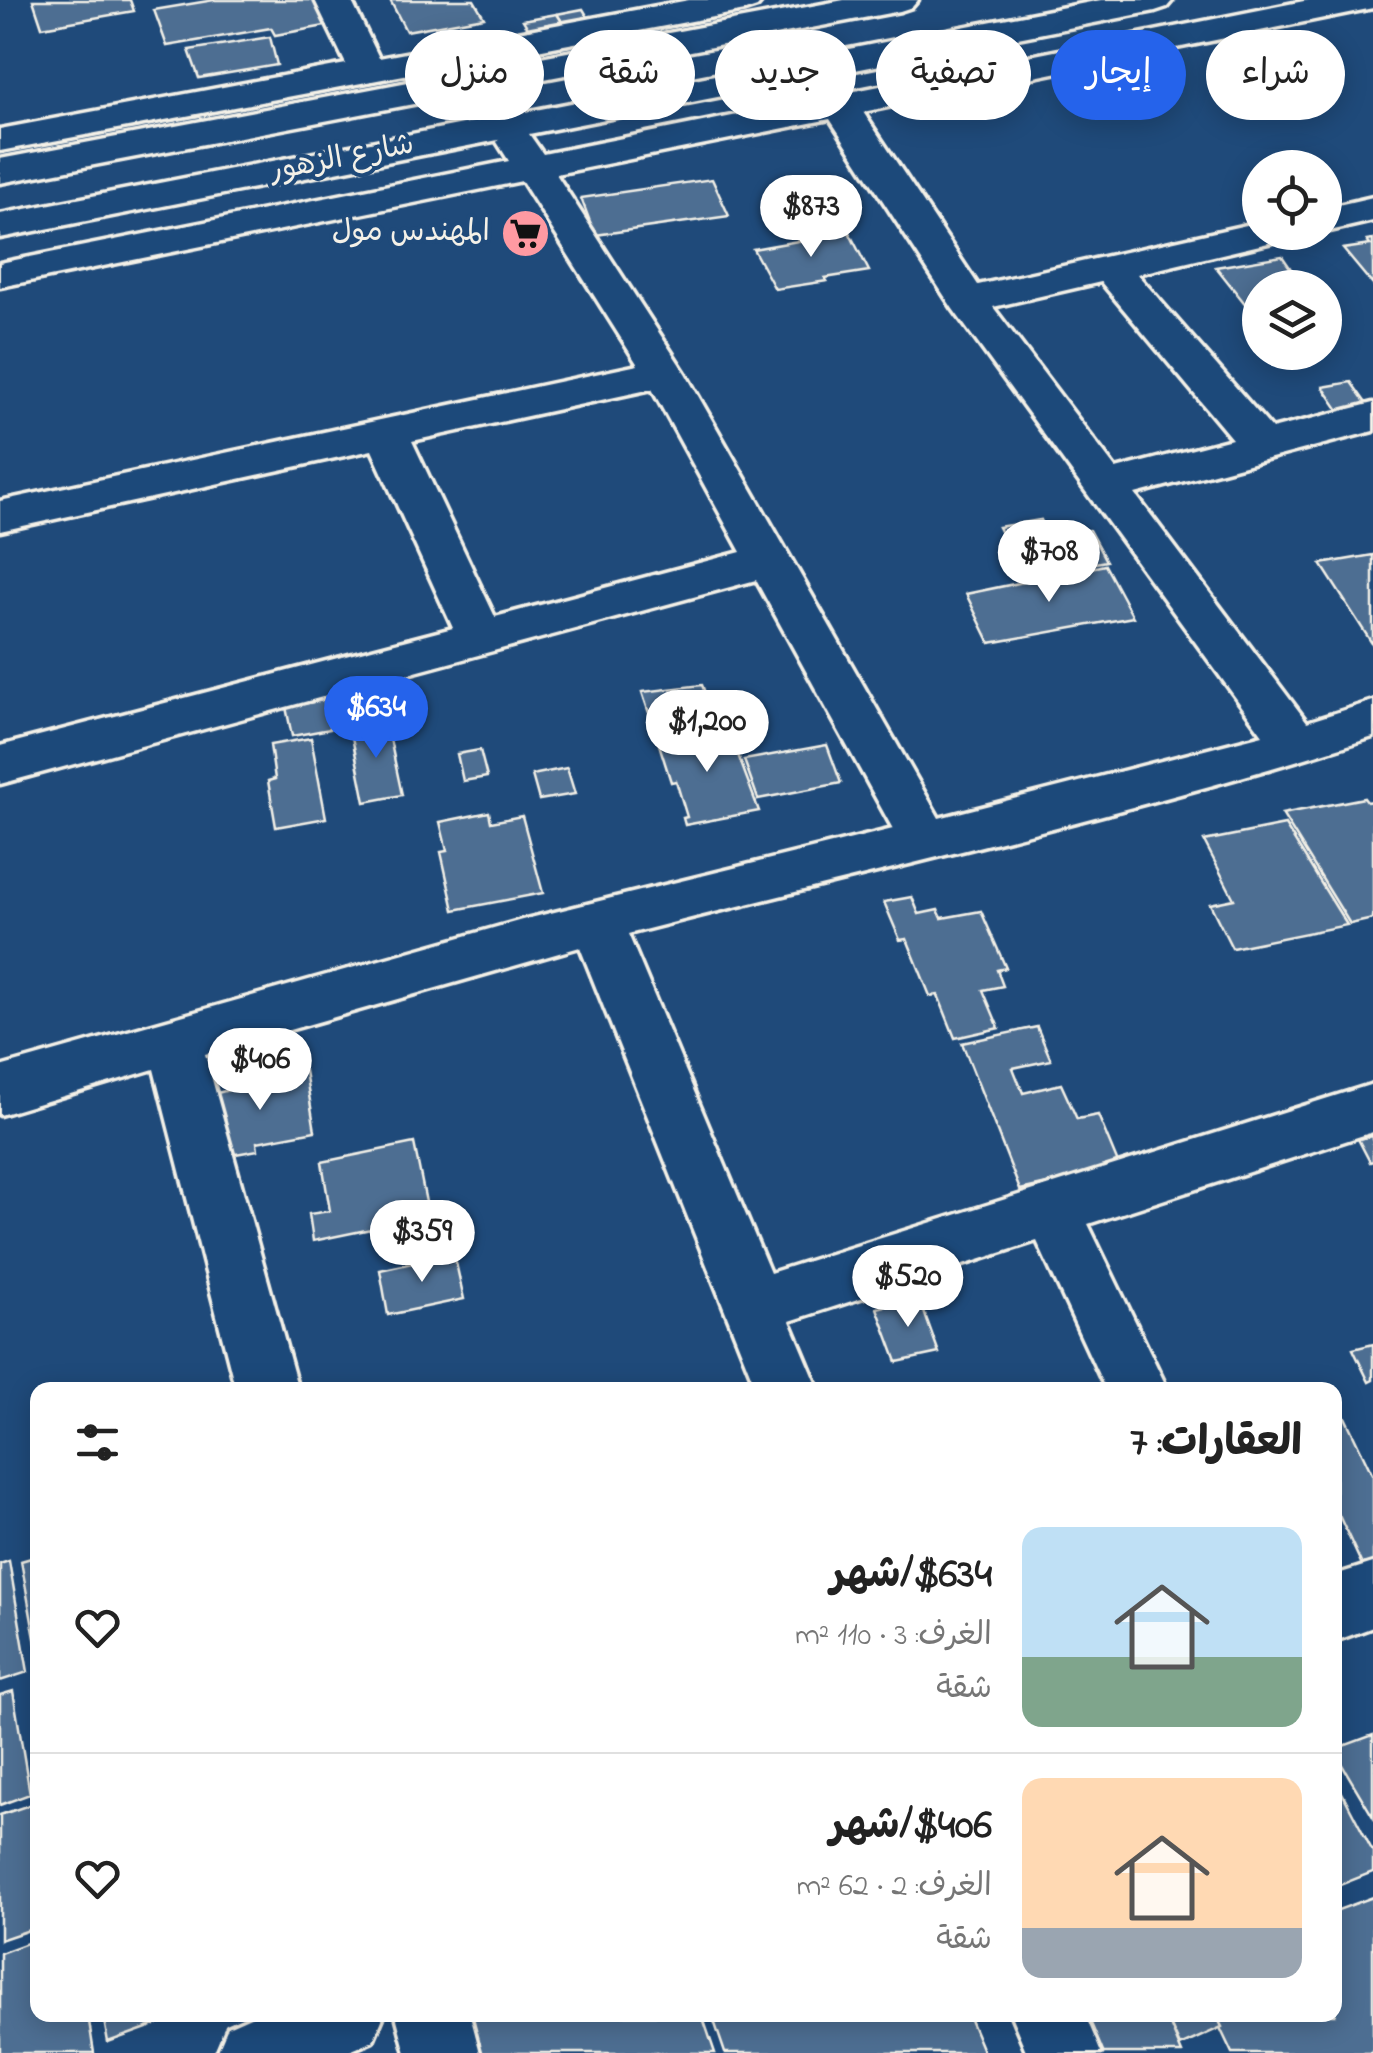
<!DOCTYPE html>
<html lang="ar">
<head>
<meta charset="utf-8">
<style>
	:root { --surface:#fff; --page:#f6f6f6; --text:#222; --muted:#767676; --line:#e0e0e0; --accent:#2563eb }
	body { margin:0; font-family:"Indie Flower","Playpen Sans Arabic",sans-serif; background:var(--page); color:var(--text); direction:rtl; height:100vh; display:flex; flex-direction:column; font-size:38px; white-space:nowrap }
	* { box-sizing:border-box; margin:0 }
	p { font-size:32px; color:var(--muted) }
	.icon { flex:none; width:55px; height:55px; fill:none; stroke:currentColor; stroke-width:2; stroke-linecap:round; stroke-linejoin:round }
	.map { position:relative; flex:1; overflow:hidden; direction:ltr }
	.panel { position:absolute; left:30px; top:1382px; width:1312px; height:640px; display:flex; flex-direction:column; background:var(--surface); border-radius:20px; box-shadow:0 5px 25px #0003; direction:rtl }
	.panel>* { flex:none }
	.top-card { position:absolute; left:30px; top:30px; width:1315px; height:90px; direction:rtl; display:flex; gap:20px }
	.controls { position:absolute; left:1242px; top:150px; display:grid; gap:20px }
	.controls a { display:grid; place-items:center; width:100px; height:100px; border-radius:50%; background:var(--surface); box-shadow:0 5px 25px #0003; font-size:50px }
	.price { position:absolute; translate:-50% -85px; padding:0 22px; border-radius:35px; background:#fff; color:#222; font-size:32px; line-height:65px; filter:drop-shadow(0 2px 5px #0008) }
	.price::after { content:''; position:absolute; left:50%; top:60px; width:30px; height:22px; margin-left:-15px; background:inherit; clip-path:polygon(0 0,100% 0,50% 100%) }
	.price.on { background:var(--accent); color:#fff }
	ul { padding:0; list-style:none }
	li { display:flex; align-items:center; gap:30px; height:250px; padding:0 40px }
	li+li { border-top:2px solid var(--line) }
	li span { display:grid; place-items:center; flex:none; width:280px; height:200px; border-radius:20px; color:#555 }
	li>.icon { margin-inline-start:auto }
	span .icon { width:120px; height:120px; fill:#fffc; stroke-width:1 }
	li b { font-size:42px }
	h2 { display:flex; justify-content:space-between; align-items:center; height:120px; padding:0 40px; font-size:42px }
	.chip { padding:0 35px; border-radius:45px; background:var(--surface); box-shadow:0 5px 25px #0003; font-size:35px; line-height:90px }
	.chip.on { background:var(--accent); color:#fff }
	.map>svg:first-child { display:block }
</style>
</head>
<body>
<div class="map">
<svg width="1373" height="2053" viewBox="0 0 1373 2053">
	<rect width="100%" height="100%" fill="#1f4a7a"/>
	<filter id="ink" filterUnits="userSpaceOnUse"><feTurbulence type="fractalNoise" baseFrequency=".01" numOctaves="2"/><feDisplacementMap in="SourceGraphic" scale="20" xChannelSelector="R" yChannelSelector="G"/><feConvolveMatrix kernelMatrix="1 2 1 2 8 2 1 2 1" color-interpolation-filters="sRGB"/></filter>
	<g filter="url(#ink)">
		<!-- building -->
		<g fill="#4d6e92" stroke="#f4f1e8" stroke-width="2.5">
			<polygon points="33,0 130,0 134,11 42,27"/>
			<polygon points="214,0 325,0 336,24 275,35 271,28 167,46 154,10"/>
			<polygon points="390,0 474,0 484,17 406,31"/>
			<polygon points="583,9 592,24 566,28 557,14"/>
			<polygon points="557,14 566,28 532,35 523,20"/>
			<polygon points="270,37 277,65 199,78 189,50"/>
			<polygon points="712,179 729,216 595,235 581,198"/>
			<polygon points="849,232 869,271 825,278 827,281 775,289 753,249"/>
			<polygon points="1373,240 1373,285 1343,249 1370,245 1367,241"/>
			<polygon points="1282,256 1304,288 1260,288 1260,314 1254,315 1216,267"/>
			<polygon points="1351,382 1373,413 1373,414 1345,419 1323,387"/>
			<polygon points="1041,520 1049,536 1089,530 1106,561 1022,576 998,527"/>
			<polygon points="1373,555 1373,645 1321,564"/>
			<polygon points="1105,565 1133,617 990,643 966,594"/>
			<polygon points="702,685 711,708 651,719 642,692"/>
			<polygon points="324,700 330,729 292,736 286,707"/>
			<polygon points="386,720 402,795 365,802 350,727"/>
			<polygon points="722,726 731,753 737,752 759,811 685,825 683,818 687,817 676,781 671,782 657,738"/>
			<polygon points="311,738 326,818 276,827 268,781 275,779 270,745"/>
			<polygon points="827,745 841,783 758,799 744,760"/>
			<polygon points="480,750 487,777 463,781 457,754"/>
			<polygon points="567,768 575,794 539,800 532,775"/>
			<polygon points="1364,798 1367,802 1373,801 1373,919 1350,924 1282,814"/>
			<polygon points="489,812 491,822 522,816 543,893 454,910 441,852 447,851 440,822"/>
			<polygon points="1285,825 1347,925 1232,948 1210,904 1234,899 1204,841"/>
			<polygon points="912,897 919,914 938,910 942,918 981,911 1006,968 997,970 1003,986 983,990 999,1028 955,1038 938,995 930,996 907,939 900,940 884,902"/>
			<polygon points="1037,1027 1051,1060 1013,1068 1023,1093 1061,1084 1077,1119 1098,1115 1120,1168 1020,1190 962,1043"/>
			<polygon points="305,1071 315,1131 257,1142 258,1150 219,1157 205,1096"/>
			<polygon points="1373,1136 1373,1161 1370,1162 1358,1139"/>
			<polygon points="414,1143 429,1217 313,1241 309,1214 330,1211 322,1162"/>
			<polygon points="454,1254 464,1299 388,1315 380,1270"/>
			<polygon points="919,1298 939,1353 897,1362 877,1308"/>
			<polygon points="1373,1344 1373,1380 1369,1382 1353,1349"/>
			<polygon points="1335,1396 1373,1476 1373,1562 1362,1565 1335,1507"/>
			<polygon points="38,1556 38,1655 21,1561"/>
			<polygon points="9,1561 28,1672 0,1681 0,1564"/>
			<polygon points="13,1691 30,1794 0,1805 0,1695"/>
			<polygon points="1373,1735 1373,1817 1335,1753 1335,1749"/>
			<polygon points="1335,1779 1373,1852 1373,1872 1335,1887"/>
			<polygon points="38,1802 38,1927 0,1940 0,1815"/>
			<polygon points="1373,1897 1373,2053 1232,2053 1214,2015 1335,2015 1335,1911"/>
			<polygon points="38,1939 38,2015 88,2015 94,2053 0,2053 0,1953"/>
			<polygon points="103,2015 183,2015 108,2042"/>
			<polygon points="448,2015 702,2015 715,2053 459,2053"/>
			<polygon points="712,2015 968,2015 984,2053 725,2053"/>
			<polygon points="1085,2015 1166,2015 1182,2053 1101,2053"/>
			<polygon points="1166,2015 1216,2015 1222,2027 1180,2046"/>
		</g>
		<g fill="none" stroke-linecap="round" stroke-linejoin="round">
			<defs>
				<g id="minor">
					<polygon points="315,0 351,0 379,58 689,0 763,0 757,7 745,11 0,151 0,129 346,64"/>
					<path d="M1309 0H1373V8L863 112 978 285 1260 222V232H1286L1281 240 1137 274 1272 429 1373 403V431L1135 494 1307 722 1373 701V737C1130 815 877 870 628 934L770 1273 1373 1084V1132L1088 1224 1168 1390H1106L1037 1241 790 1321 819 1390H757L580 947 205 1054 298 1390H236L154 1069 0 1115V1067L522 920 893 829 756 580 0 784V746L453 628 372 450 0 531V501L638 365 522 181 0 287V263L509 161 497 142 503 134 516 131 529 134 543 154 817 99 805 80 810 72 823 69 836 72 850 92ZM830 119 953 309 1263 735 939 818 685 373 556 174ZM1101 282 1232 439 1116 469 993 307ZM652 389 741 552 495 617 412 441Z"/>
					<polygon points="1373,197 1373,221 1325,232 1325,208"/>
					<polygon points="1373,1563 1373,1627 1335,1641 1335,1575"/>
					<polygon points="255,2015 384,2015 373,2041 345,2053 217,2053 228,2027"/>
					<polygon points="396,2015 470,2015 480,2053 406,2053"/>
					<polygon points="1011,2015 1085,2015 1101,2053 1027,2053"/>
				</g>
				<g id="major">
					<polygon points="844,0 918,0 912,7 900,11 0,183 0,159"/>
					<polygon points="1101,0 1173,0 1167,7 1155,11 0,238 0,214"/>
				</g>
			</defs>
			<!-- minor casing -->
			<use href="#minor" stroke="#f4f1e8" stroke-width="7"/>
			<!-- major casing -->
			<use href="#major" stroke="#f4f1e8" stroke-width="7"/>
			<!-- minor -->
			<use href="#minor" fill="#1f4a7a" fill-rule="evenodd"/>
			<!-- major -->
			<use href="#major" fill="#1f4a7a" fill-rule="evenodd"/>
		</g>
	</g>
	<!-- icons -->
	<defs>
		<symbol id="supermarket-disc" viewBox="-11 -11 22 22"><circle r="9.5" fill="#ff9aa2" stroke="#1f4a7a"/><path d="M-6-5.5h2.5l.6 2H6L4.5 2H-2.5L-4.4-4H-6ZM-1.5 3.2a1.3 1.3 0 1 0 .1 0ZM3 3.2a1.3 1.3 0 1 0 .1 0Z" fill="#111"/></symbol>
	</defs>
	<g fill-rule="evenodd">
		<use href="#supermarket-disc" x="498" y="206" width="55" height="55"/>
	</g>
	<g text-anchor="middle" dominant-baseline="central" stroke-width="8" stroke-linejoin="round" paint-order="stroke">
		<!-- far-street labels -->
		<g font-size="30" fill="#f4f1e8" stroke="#1f4a7a">
			<text transform="translate(342 159) rotate(-11)">شارع الزهور</text>
		</g>
		<!-- far-poi labels -->
		<g font-size="30" fill="#f4f1e8" stroke="#1f4a7a" text-anchor="end">
			<text x="490" y="233">المهندس مول</text>
		</g>
	</g>
</svg>
<div class="controls">
<a><svg class="icon" aria-label="locate" viewBox="0 0 24 24"><circle cx="12" cy="12" r="6"/><path d="M12 2v4M12 18v4M2 12h4M18 12h4"/></svg></a>
<a><svg class="icon" aria-label="layers" viewBox="0 0 24 24"><path d="M12 4l9 5-9 5-9-5zM3 14l9 5 9-5"/></svg></a>
</div>
<b class="price" style="left:811px;top:260px">$873</b>
<b class="price" style="left:1049px;top:605px">$708</b>
<b class="price on" style="left:376px;top:761px">$634</b>
<b class="price" style="left:707px;top:775px">$1,200</b>
<b class="price" style="left:260px;top:1113px">$406</b>
<b class="price" style="left:422px;top:1285px">$359</b>
<b class="price" style="left:908px;top:1330px">$520</b>
<div class="top-card">
<a class="chip">شراء</a>
<a class="chip on">إيجار</a>
<a class="chip">تصفية</a>
<a class="chip">جديد</a>
<a class="chip">شقة</a>
<a class="chip">منزل</a>
</div>
<section class="panel">
<h2>العقارات: 7<svg class="icon" aria-label="filters" viewBox="0 0 24 24"><path d="M4 7h16M4 17h16"/><circle cx="9" cy="7" r="2"/><circle cx="15" cy="17" r="2"/></svg></h2>
<ul>
<li><span style="background:linear-gradient(#bfe0f5 65%,#7fa58c 0)"><svg class="icon" aria-label="home" viewBox="0 0 24 24"><path d="M3 11l9-7 9 7M6 9v11h12V9"/></svg></span><div><b>$634/شهر</b><p>الغرف: 3 · 110 m²</p><p>شقة</p></div><svg class="icon" aria-label="heart" viewBox="0 0 24 24"><path d="M12 20l-8-8c-3-5 5-10 8-4 3-6 11-1 8 4z"/></svg></li>
<li><span style="background:linear-gradient(#ffd9b3 75%,#9aa5b1 0)"><svg class="icon" aria-label="home" viewBox="0 0 24 24"><path d="M3 11l9-7 9 7M6 9v11h12V9"/></svg></span><div><b>$406/شهر</b><p>الغرف: 2 · 62 m²</p><p>شقة</p></div><svg class="icon" aria-label="heart" viewBox="0 0 24 24"><path d="M12 20l-8-8c-3-5 5-10 8-4 3-6 11-1 8 4z"/></svg></li>
</ul>
</section>
</div>
</body>
</html>
